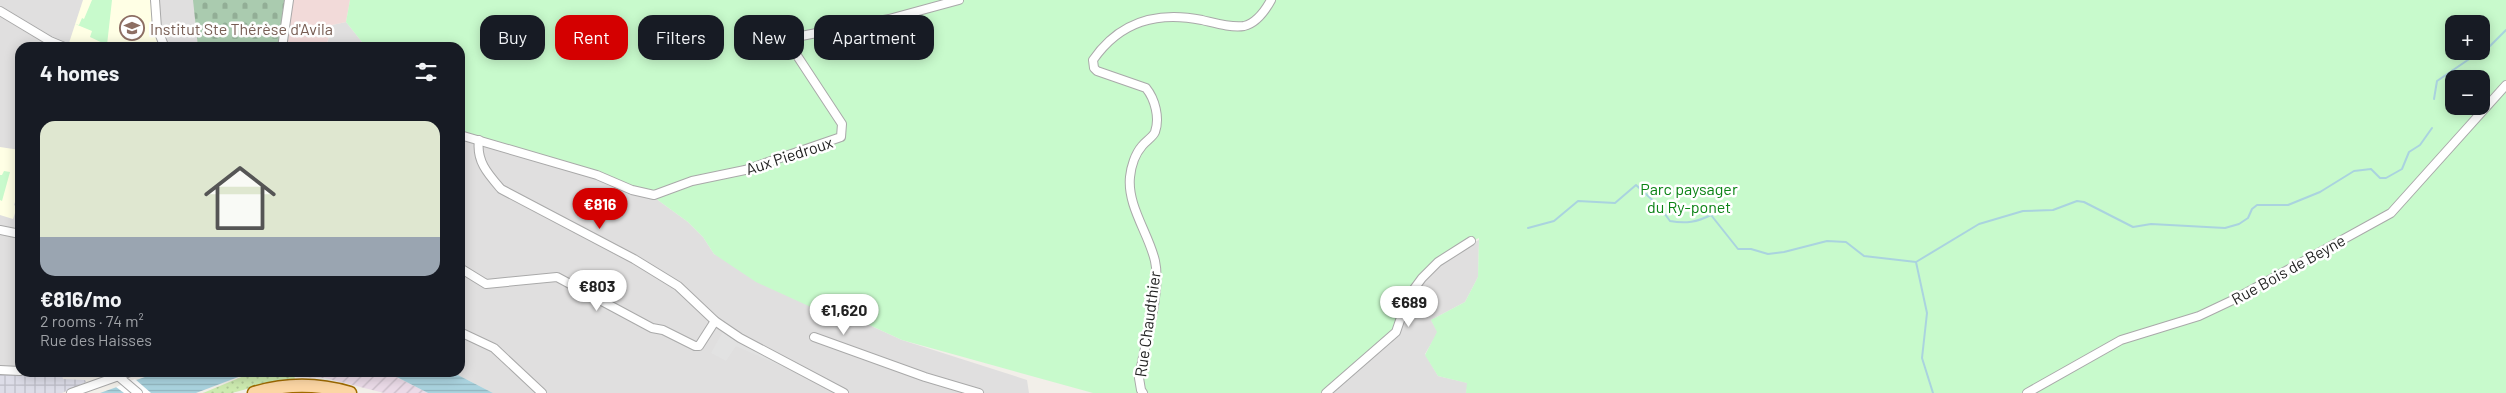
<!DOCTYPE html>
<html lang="en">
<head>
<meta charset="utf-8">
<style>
	:root { --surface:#171b24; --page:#20242c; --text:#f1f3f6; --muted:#9ea1a6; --line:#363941; --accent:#d40000 }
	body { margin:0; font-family:Barlow,sans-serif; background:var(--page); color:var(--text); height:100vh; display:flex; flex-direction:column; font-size:19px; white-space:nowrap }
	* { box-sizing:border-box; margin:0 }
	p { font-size:16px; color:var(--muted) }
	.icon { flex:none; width:28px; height:28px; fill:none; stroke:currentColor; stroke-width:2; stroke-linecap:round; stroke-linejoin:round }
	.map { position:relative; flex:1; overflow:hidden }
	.panel { position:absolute; left:15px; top:42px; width:450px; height:335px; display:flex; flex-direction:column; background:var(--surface); border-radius:15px; box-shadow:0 2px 12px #0003 }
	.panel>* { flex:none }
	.guide { position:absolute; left:480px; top:15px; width:475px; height:45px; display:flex; gap:10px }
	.fabs { position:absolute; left:2445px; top:15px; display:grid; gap:10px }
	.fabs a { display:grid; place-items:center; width:45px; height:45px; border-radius:10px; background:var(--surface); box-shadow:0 2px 12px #0003; font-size:25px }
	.price { position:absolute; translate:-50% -42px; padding:0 11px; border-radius:18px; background:#fff; color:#222; font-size:16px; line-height:32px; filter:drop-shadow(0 1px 2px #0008) }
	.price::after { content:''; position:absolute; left:50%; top:30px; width:15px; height:11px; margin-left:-8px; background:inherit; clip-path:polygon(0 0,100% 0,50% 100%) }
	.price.selected { background:var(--accent); color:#fff }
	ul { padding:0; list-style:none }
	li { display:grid; align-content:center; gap:10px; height:265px; padding:0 25px }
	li+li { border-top:1px solid var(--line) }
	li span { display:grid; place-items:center; height:155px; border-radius:15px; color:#555 }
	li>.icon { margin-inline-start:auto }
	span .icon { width:90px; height:90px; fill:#fffc; stroke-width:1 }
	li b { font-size:21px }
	h2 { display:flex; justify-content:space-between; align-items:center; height:60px; padding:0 25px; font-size:21px }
	.chip { padding:0 18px; border-radius:15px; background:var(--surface); box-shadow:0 2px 12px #0003; font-size:18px; line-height:45px }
	.chip.selected { background:var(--accent); color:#fff }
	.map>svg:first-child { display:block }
</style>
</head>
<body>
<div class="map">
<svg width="2506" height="393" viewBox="0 0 2506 393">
	<defs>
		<pattern id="industrial-furrows" width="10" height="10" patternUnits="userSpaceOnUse" patternTransform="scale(1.25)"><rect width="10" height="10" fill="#ebdbe8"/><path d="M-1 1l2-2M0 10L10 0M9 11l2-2" fill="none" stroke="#c9bcc7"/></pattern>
		<pattern id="grass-dots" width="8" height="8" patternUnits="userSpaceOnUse" patternTransform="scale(1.25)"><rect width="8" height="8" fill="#cdebb0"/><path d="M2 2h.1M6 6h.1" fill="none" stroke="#b0c997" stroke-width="1.8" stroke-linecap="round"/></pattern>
		<pattern id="cemetery-stones" width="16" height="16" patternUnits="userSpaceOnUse" patternTransform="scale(1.25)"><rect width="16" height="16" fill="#aacbaf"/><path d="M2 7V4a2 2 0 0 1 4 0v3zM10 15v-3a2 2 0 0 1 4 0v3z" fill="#92ae96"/></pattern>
		<pattern id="plaza-grid" width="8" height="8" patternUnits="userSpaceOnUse" patternTransform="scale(1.25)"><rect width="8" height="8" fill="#dddde8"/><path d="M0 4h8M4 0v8" fill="none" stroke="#bdbdc7"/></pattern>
		<pattern id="water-rules" width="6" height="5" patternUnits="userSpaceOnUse" patternTransform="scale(1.25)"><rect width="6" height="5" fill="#aad3df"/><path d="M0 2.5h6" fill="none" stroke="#92b5bf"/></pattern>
	</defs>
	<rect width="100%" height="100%" fill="#f2efe9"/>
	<!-- residential -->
	<g fill="#e0dfdf">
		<polygon points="0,0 291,0 285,47 20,48 20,367 0,366"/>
		<polygon points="346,22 366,47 326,48 332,25"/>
		<polygon points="460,131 644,190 688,222 703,237 714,254 902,340 1027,380 1029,393 493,393 454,373 460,372"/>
		<polygon points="1479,240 1478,277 1465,302 1431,320 1438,332 1425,354 1438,376 1468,383 1466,393 1273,393 1444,255"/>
	</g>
	<!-- commercial -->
	<polygon fill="#f2dad9" points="291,0 350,0 346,22 332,25 326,47 285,48"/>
	<!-- industrial -->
	<polygon fill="url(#industrial-furrows)" points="295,373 389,373 428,393 384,393 325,378 295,377"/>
	<!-- education -->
	<g fill="#ffffe5">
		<polygon points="83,0 150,0 162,47 80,47 69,43"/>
		<polygon points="0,147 20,150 20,188 14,205 17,207 13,219 0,215"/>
	</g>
	<!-- grass -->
	<polygon fill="url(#grass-dots)" points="251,373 294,373 295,380 276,381 232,393 203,393"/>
	<!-- cemetery -->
	<polygon fill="url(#cemetery-stones)" points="193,0 286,0 278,47 198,47"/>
	<!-- park -->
	<g fill="#c8facc" fill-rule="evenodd">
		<polygon points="92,0 112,0 107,45 90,37 92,31 75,24 79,25 82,18 84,19"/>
		<path d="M350 0H2506V393H1466L1467 383 1438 376 1425 355 1437 332 1431 320 1465 302 1478 277 1479 238 1454 250 1408 297 1396 332 1326 393H1093L902 340 852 317 846 323 756 282 714 254 703 237 688 222 644 190 460 130V48L366 47 346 22ZM2454 24H2481V51H2454ZM2454 79H2481V106H2454Z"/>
		<polygon points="4,171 10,172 2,201 0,200 0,175 2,175"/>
	</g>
	<!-- parking -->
	<polygon fill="#e2e2e2" points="724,330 801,370 799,374 736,346 726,361 711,353"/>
	<!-- plaza -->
	<polygon fill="url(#plaza-grid)" points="0,372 62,375 63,379 85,380 86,382 62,393 0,393"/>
	<!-- water -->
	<g fill="url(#water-rules)">
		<polygon points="156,373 249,373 196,393 100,393"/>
		<polygon points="389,373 454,373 493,393 428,393"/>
	</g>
	<!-- pier -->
	<polygon fill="#fff" points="135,379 151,393 124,393 116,387"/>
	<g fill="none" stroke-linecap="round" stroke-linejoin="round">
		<!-- stream -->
		<g stroke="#aad3df" stroke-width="2">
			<polyline points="2482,51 2490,46 2506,30"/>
			<polyline points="2434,99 2437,81 2481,51"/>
			<path d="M1528 228 1554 221 1578 201 1615 203 1636 185 1659 206 1670 221C1686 224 1697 222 1711 215L1738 249H1751L1768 254 1784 252 1827 241 1846 242 1864 256 1916 262 1979 224 2023 211 2053 210 2077 201 2084 202 2133 227 2151 224 2225 228 2239 224 2248 218 2252 209 2257 205H2288L2320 192 2354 171 2371 169 2380 178H2386L2402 169 2409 152 2420 145 2432 128"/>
			<polyline points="1916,262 1927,313 1922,358 1933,393"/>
		</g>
		<defs>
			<g id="minor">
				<polyline points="155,0 157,28 165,48"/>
				<polyline points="0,11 50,41 67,48"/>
				<polyline points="282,48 289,0"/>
				<polyline points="460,135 597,175 632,190 654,195 692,181 745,170 841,137 842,124 794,51 793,43 796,37 889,19 959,0"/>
				<path d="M479 140C476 161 488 174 501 189L634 259 678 286 715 321 740 338 844 393"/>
				<polyline points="0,230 20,234"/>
				<polyline points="460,268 486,284 557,277 652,328 663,330 695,346 699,346 715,321"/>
				<polyline points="460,332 494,348 542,393"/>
				<polyline points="814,337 925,377 979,393"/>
				<polyline points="0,370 20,371"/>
				<polyline points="52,372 89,372"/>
				<polyline points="118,376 138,393"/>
				<polyline points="71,393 130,372"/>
				<path d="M1143 393 1141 390 1139 378C1144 345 1162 292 1155 261 1149 234 1127 206 1130 177 1131 167 1135 154 1142 146 1146 141 1153 137 1155 132 1160 118 1155 99 1146 88L1097 71 1094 68 1093 60C1120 21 1157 11 1202 20 1215 23 1231 28 1244 26 1257 23 1265 11 1271 0"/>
				<polyline points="1326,393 1396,332 1408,297 1422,278 1438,262 1471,241"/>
				<polyline points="2027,393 2121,340 2199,316 2235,299 2391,213 2506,85"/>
			</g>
			<path id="primary" d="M254 393C287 383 317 383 350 393"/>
		</defs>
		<!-- minor casing -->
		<use href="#minor" stroke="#a9a9a9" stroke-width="10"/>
		<!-- primary casing -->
		<use href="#primary" stroke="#a06b00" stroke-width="15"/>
		<!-- minor -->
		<use href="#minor" stroke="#fff" stroke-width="8"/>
		<!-- primary -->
		<use href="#primary" stroke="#fcd6a4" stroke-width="12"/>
	</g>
	<!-- icons -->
	<defs>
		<symbol id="school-ring" viewBox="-11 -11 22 22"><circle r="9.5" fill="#fff" stroke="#8d6e63" stroke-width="1.5"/><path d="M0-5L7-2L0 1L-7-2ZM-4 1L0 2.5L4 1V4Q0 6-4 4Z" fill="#8d6e63"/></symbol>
	</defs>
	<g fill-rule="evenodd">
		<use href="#school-ring" x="118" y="14" width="28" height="28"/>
	</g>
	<g text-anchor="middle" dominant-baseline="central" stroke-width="5" stroke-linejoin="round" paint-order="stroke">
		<!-- education labels -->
		<g font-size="16" fill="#785e54" stroke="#fff" text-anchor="start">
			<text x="150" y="28">Institut Ste Thérèse d'Avila</text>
		</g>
		<!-- street labels -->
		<g font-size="16" fill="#222" stroke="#fff">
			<text transform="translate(789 155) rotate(-18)">Aux Piedroux</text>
			<text transform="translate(2288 269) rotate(-29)">Rue Bois de Beyne</text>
			<text transform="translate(1147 324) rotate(-82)">Rue Chaudthier</text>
		</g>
		<!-- park labels -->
		<g font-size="16" fill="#0c8416" stroke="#fff">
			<text x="1689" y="188">Parc paysager<tspan x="1689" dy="18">du Ry-ponet</tspan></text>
		</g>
	</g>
</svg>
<div class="fabs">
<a>+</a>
<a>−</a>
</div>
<b class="price selected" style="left:600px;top:230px">€816</b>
<b class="price" style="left:597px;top:312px">€803</b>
<b class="price" style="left:1409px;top:328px">€689</b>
<b class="price" style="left:844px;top:336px">€1,620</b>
<div class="guide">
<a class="chip">Buy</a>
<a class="chip selected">Rent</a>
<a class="chip">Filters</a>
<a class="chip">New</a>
<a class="chip">Apartment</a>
</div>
<section class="panel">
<h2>4 homes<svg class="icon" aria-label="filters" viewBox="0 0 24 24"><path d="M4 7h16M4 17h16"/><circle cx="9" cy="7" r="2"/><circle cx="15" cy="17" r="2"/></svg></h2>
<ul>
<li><span style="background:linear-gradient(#dfe7d0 75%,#9aa5b1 0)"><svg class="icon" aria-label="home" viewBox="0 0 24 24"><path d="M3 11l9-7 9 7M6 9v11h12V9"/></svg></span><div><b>€816/mo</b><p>2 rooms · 74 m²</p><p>Rue des Haisses</p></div></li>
</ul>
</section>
</div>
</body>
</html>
